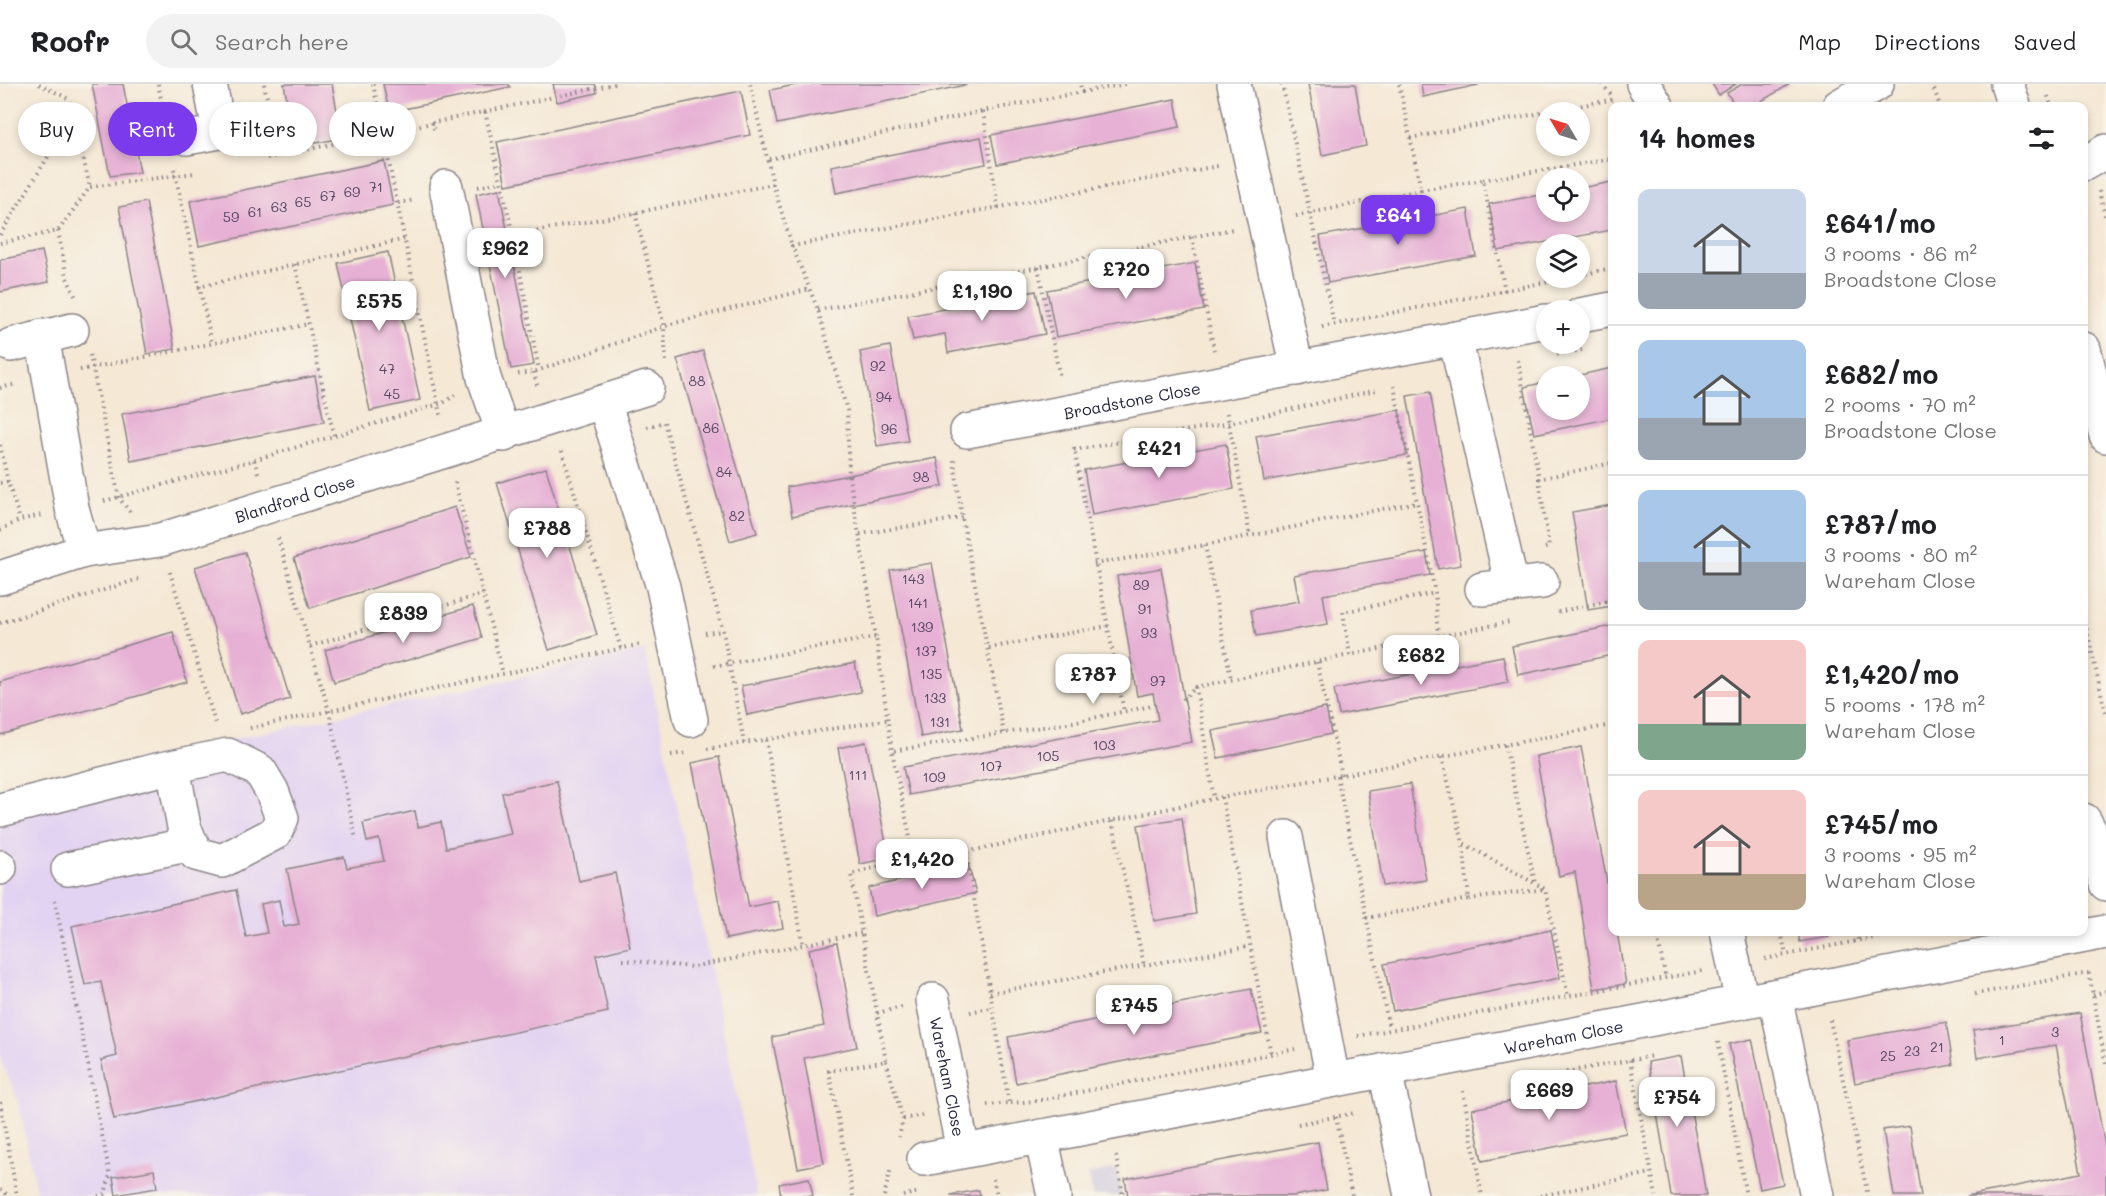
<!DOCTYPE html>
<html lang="en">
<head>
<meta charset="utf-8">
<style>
	:root { --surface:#fff; --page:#f2f2f2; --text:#202124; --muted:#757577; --line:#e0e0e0; --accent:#7c3aed }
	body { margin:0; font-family:Mali,sans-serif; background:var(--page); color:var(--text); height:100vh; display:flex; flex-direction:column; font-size:22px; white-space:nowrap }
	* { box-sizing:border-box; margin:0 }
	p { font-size:20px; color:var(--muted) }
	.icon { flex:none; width:33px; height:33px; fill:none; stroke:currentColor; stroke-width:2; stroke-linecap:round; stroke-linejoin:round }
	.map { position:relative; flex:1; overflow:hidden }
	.sheet { position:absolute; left:1608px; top:18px; width:480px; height:834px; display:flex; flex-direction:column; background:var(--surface); border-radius:12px; box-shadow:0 3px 9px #0003 }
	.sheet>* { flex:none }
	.top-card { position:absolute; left:18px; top:18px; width:570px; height:54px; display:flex; gap:12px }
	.needle { width:39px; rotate:308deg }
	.fabs { position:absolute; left:1536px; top:18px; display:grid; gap:12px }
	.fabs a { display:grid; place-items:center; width:54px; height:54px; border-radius:50%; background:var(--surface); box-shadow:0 3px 9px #0003; font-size:30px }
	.price { position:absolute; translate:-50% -51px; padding:0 14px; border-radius:12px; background:#fff; color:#222; font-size:20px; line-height:39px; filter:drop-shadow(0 2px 3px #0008) }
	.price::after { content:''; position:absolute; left:50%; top:36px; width:18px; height:14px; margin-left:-9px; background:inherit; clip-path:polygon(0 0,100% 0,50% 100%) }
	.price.selected { background:var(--accent); color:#fff }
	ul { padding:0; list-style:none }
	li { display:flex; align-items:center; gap:18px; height:150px; padding:0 30px }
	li+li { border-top:2px solid var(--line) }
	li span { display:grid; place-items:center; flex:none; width:168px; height:120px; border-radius:12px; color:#555 }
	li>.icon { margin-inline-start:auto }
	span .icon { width:72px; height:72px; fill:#fffc; stroke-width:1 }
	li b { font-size:26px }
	h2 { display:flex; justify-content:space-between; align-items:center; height:72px; padding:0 30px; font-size:26px }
	.chip { padding:0 21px; border-radius:27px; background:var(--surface); box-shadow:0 3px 9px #0003; font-size:21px; line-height:54px }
	.chip.selected { background:var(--accent); color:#fff }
	header { display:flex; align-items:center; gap:36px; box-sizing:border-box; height:84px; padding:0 30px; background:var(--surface); border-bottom:2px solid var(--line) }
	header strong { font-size:28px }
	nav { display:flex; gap:33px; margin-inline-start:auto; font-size:21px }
	.search { width:420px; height:54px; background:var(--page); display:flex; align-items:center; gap:15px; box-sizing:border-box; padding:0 21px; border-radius:33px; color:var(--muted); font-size:22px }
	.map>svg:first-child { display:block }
</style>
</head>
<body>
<header>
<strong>Roofr</strong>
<div class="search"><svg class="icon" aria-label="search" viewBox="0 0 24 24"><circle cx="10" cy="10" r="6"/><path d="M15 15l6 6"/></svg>Search here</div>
<nav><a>Map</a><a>Directions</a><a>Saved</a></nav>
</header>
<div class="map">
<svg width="2106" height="1112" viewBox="0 0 2106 1112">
	<rect width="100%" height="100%" fill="#f7f3e8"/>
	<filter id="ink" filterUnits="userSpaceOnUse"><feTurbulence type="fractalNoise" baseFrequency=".0167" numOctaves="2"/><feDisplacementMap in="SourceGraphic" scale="12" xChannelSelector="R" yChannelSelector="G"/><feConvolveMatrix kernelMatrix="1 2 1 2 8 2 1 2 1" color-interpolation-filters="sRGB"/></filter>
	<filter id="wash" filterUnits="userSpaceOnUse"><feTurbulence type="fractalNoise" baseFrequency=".008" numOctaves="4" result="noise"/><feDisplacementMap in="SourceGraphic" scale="24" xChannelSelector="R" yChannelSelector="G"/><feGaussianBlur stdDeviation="1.35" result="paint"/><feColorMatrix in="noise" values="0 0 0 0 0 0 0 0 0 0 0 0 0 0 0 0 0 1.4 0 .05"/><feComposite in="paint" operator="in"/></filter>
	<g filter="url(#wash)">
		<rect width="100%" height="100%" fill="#f5e8d5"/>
		<!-- built -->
		<polygon fill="#e3d3f2" points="645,566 757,1112 37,1112 18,1016 0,975 0,706"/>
		<!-- industrial -->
		<polygon fill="#c6c0da" points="1117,1084 1122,1112 1093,1112 1088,1090"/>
		<g id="blocks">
			<!-- building -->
			<g fill="#e7b1d5">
				<polygon points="92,0 123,0 140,88 110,92"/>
				<polygon points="284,0 332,0 342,54 295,63"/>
				<polygon points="383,0 509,0 510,3 389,28"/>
				<polygon points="553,0 595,0 597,9 557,18"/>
				<polygon points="801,0 966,0 966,1 777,40 770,6"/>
				<polygon points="1308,0 1355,0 1366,62 1322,71"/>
				<polygon points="1421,0 1478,0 1478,1 1423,13"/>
				<polygon points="1712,0 1736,0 1719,11"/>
				<polygon points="1742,0 1790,0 1753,22 1735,22 1727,9"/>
				<polygon points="741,7 750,51 506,101 497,58"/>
				<polygon points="1175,15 1180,43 997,80 991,51"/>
				<polygon points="981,53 986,80 836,109 831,82"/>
				<polygon points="384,77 393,121 199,162 190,117"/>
				<polygon points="1612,98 1612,146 1498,167 1489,120 1546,110 1546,128 1580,128 1580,104"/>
				<polygon points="499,105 534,281 511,285 476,110"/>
				<polygon points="146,118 175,265 147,270 119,123"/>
				<polygon points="1468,125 1476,172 1328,199 1320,152"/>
				<polygon points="42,167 49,198 0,208 0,176"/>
				<polygon points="388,168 420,316 370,327 338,179"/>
				<polygon points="1195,179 1204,226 1056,253 1047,206"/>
				<polygon points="1036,207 1045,250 948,269 945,250 913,256 908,232"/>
				<polygon points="890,262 908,357 877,362 860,268"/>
				<polygon points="703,267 757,449 730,457 677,275"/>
				<polygon points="1612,284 1612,334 1534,350 1524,303 1546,298 1546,326 1580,326 1580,291"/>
				<polygon points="315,292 324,338 131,377 122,330"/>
				<polygon points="1430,308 1461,481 1438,485 1407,312"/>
				<polygon points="1399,326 1407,371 1264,397 1256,352"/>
				<polygon points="1226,360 1234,405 1092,431 1084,386"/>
				<polygon points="937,374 943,402 792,432 787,403"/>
				<polygon points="546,384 597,551 549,566 497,399"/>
				<polygon points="1612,421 1612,522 1588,526 1572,428"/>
				<polygon points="455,423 471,473 310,524 294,474"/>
				<polygon points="245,468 290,615 240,630 195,483"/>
				<polygon points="1426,468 1430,491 1323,511 1328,540 1256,552 1251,526 1299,517 1294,491"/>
				<polygon points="932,479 963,645 921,653 890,486"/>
				<polygon points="1161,484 1192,658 909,711 903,683 1158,636 1153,609 1137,612 1117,492"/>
				<polygon points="473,522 482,554 334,598 325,566"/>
				<polygon points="1612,542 1612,571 1518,591 1512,562"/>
				<polygon points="173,548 187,598 0,651 0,598"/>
				<polygon points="1503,572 1508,598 1339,631 1334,605"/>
				<polygon points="855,579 861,608 747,631 741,602"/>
				<polygon points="1326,624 1331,650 1218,674 1212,647"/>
				<polygon points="866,658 889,774 860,780 838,664"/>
				<polygon points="1581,663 1612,824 1612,848 1617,848 1626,900 1594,905 1575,788 1559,792 1536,672"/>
				<polygon points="719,673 749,823 778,817 783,844 726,855 692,679"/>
				<polygon points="557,697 579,797 615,789 630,863 596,871 608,928 114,1035 101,976 117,972 101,898 85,901 72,842 236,806 246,853 267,849 261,820 279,816 284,843 299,840 287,785 344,773 347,784 384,777 379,755 367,758 363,739 415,727 418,743 441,738 446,764 511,750 502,709"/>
				<polygon points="1410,700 1426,796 1383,802 1368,707"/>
				<polygon points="1182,734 1196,830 1154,837 1138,741"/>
				<polygon points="968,780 976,809 874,832 869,804"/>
				<polygon points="1551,846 1560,894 1393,927 1384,880"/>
				<polygon points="1798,848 1828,848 1829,853 1800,858"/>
				<polygon points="837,859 857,963 804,974 824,1079 798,1084 772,953 824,942 809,865"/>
				<polygon points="1251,905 1262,949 1016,999 1008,953"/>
				<polygon points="2080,929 2106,1068 2106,1112 1967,1112 2081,1089 2056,961 1977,974 1973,946"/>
				<polygon points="1946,938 1953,981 1855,999 1847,956"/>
				<polygon points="1752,955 1783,1100 1760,1105 1729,960"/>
				<polygon points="1681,972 1702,1087 1706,1112 1671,1112 1668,1093 1648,978"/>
				<polygon points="1616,997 1626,1049 1482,1077 1472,1025"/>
				<polygon points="1910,1042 1921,1112 1894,1112 1883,1046"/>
				<polygon points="1318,1058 1327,1106 1294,1112 1128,1112 1125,1095"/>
				<polygon points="154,1086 157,1104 116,1111 113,1093"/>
				<polygon points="809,1094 813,1112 781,1112 779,1100"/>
				<polygon points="979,1106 980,1112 951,1112 951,1111"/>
			</g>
		</g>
	</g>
	<g filter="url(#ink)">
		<use href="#blocks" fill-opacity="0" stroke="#8c8588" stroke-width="1.5"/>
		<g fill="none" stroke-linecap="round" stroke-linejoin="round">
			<defs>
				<g id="minor">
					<polyline points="210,0 219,47"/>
					<polyline points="1234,0 1297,285"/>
					<polyline points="1643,0 1657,22"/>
					<polyline points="1839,22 1877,0"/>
					<polyline points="187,54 253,42"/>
					<polyline points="2084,80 2106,67"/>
					<polyline points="446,103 484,294 504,351"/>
					<polyline points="1580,231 1612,225"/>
					<polyline points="42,252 72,424 84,467"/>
					<polyline points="1455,254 1512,502"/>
					<polyline points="11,261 72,246"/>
					<polyline points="604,318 663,503 691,636"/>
					<path id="s1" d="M967 347 1546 237"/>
					<path id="s2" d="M0 494 84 467 160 456 647 304"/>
					<polyline points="1482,505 1542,498"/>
					<polyline points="0,726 157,686 228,671 260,687 272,707 282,734 275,749 222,777 196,770 184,743 173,683"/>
					<polyline points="2084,736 2094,754 2106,800"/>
					<polyline points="1286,753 1333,996"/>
					<polyline points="0,783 0,784"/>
					<polyline points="68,785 192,760"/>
					<polyline points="1727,848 1742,918"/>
					<polyline points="1775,912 1817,1112"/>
					<path id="s3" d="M933 916 963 1067"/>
					<polyline points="1385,986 1411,1112"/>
					<polyline points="1041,1052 1054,1112"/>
					<path id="s4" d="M924 1075 2106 848"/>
				</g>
				<g id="major">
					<polyline points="2007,0 2014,22"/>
					<polyline points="2084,265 2106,352"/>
				</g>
			</defs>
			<!-- minor casing -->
			<use href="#minor" stroke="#8c8588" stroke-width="36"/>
			<!-- major casing -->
			<use href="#major" stroke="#8c8588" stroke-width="36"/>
			<!-- path -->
			<g stroke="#8c8588" stroke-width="4" stroke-dasharray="1.5 4.5" stroke-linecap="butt">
				<polyline points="39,0 69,15 90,103"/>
				<polyline points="158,0 164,30"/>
				<polyline points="264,0 267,14"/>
				<polyline points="373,0 441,335"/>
				<polyline points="750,0 773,100 792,162"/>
				<polyline points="1282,0 1334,240"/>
				<polyline points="1602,0 1611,11"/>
				<polyline points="1932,0 1940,22"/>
				<polyline points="1082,8 1126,0"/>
				<polyline points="2048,12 2051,22"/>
				<polyline points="1968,22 1979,20"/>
				<polyline points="485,28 513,151 539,286"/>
				<polyline points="432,38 435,48"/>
				<polyline points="1410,54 1615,15"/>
				<polyline points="267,74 615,0"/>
				<polyline points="769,75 983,27"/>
				<polyline points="174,85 212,260"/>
				<polyline points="1483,96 1612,75"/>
				<polyline points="478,103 500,98"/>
				<polyline points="1421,106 1483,96 1505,207"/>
				<polyline points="2099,107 2106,135"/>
				<polyline points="398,119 415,116"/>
				<polyline points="998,124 983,27 1082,8 1080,0"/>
				<polyline points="635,129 664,242 666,278"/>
				<polyline points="1296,132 1421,106 1399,0"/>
				<polyline points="58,147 67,194 76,214"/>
				<polyline points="0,151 73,32"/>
				<polyline points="513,151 635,129 773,100"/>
				<polyline points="1192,153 1214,266"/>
				<polyline points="0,159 58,147 90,103 195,89"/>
				<polyline points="295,180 334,352"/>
				<polyline points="1038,183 1060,294"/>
				<polyline points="1580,191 1612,184"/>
				<polyline points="198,203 405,155"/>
				<polyline points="818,226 1233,145"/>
				<polyline points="1322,243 1566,194"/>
				<polyline points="1557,270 1582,266"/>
				<polyline points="90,271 119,414 130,428"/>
				<polyline points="1518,276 1539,395"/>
				<polyline points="80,286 309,240"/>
				<polyline points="534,288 538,305"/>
				<polyline points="518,290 534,288 671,240 810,205"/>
				<polyline points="1394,302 1435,509 1438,553"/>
				<polyline points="0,304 17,300"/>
				<polyline points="1227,329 1250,452"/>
				<polyline points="647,343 664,338 723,547 744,659"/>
				<polyline points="0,361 8,398 20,436"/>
				<polyline points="1074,364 1124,628"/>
				<polyline points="1074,366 1230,339 1377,306"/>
				<polyline points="562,367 621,565"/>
				<polyline points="254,376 259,392"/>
				<polyline points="954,376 962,434 1004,650"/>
				<polyline points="455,398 503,590"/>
				<polyline points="0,399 8,398"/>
				<polyline points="104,417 254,376 443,319 455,311"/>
				<polyline points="0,446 20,436 41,431"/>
				<polyline points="860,450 962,434"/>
				<polyline points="278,454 329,627 356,756"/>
				<polyline points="1205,461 1231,595"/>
				<polyline points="1545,464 1549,463 1539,395 1612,379"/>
				<polyline points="1094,480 1205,461 1417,418"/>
				<polyline points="170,488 216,642"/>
				<polyline points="1558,528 1612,516"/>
				<polyline points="2084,533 2106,631"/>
				<polyline points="0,539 142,494"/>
				<polyline points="705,549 723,547"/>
				<polyline points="876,553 849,391 847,326 818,226 792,162 1218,82"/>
				<polyline points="310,562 483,510"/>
				<polyline points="989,564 1108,542"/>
				<polyline points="1350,571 1343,528 1435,509"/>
				<polyline points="1317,578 1342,691"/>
				<polyline points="714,582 876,553 892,667 1073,638 1156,621"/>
				<polyline points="1196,603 1214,715"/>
				<polyline points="1183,616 1196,603 1509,538"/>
				<polyline points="250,644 642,560"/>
				<polyline points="766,656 803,861"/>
				<polyline points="1505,661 1535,799"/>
				<polyline points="707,665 887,636"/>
				<polyline points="671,671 685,669"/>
				<polyline points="1442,673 1463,759 1545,805 1568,912"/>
				<polyline points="1337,692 1389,943"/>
				<polyline points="1222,713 1271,970"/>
				<polyline points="1112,737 1144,881"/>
				<polyline points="966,768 1009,1019"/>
				<polyline points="914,773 966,768 1222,713 1612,641"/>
				<polyline points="1469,815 1545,805"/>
				<polyline points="55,816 110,1091 105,1110 98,1112"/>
				<polyline points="1366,834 1469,815 1463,760"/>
				<polyline points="1656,848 1666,894"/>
				<polyline points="1781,848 1786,871"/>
				<polyline points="1857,848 1858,856"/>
				<polyline points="1765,875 1903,848"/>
				<polyline points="623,876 692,883 862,849"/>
				<polyline points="2089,889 2106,982"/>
				<polyline points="990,909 1246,863"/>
				<polyline points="1975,910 2089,889"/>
				<polyline points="2093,911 2106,907"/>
				<polyline points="970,928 993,923"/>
				<polyline points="877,929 851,790 914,773 892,667"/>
				<polyline points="1830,936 1868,1112"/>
				<polyline points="1358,952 1702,887"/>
				<polyline points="1718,958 1746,1112"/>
				<polyline points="1630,976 1656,1112"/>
				<polyline points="886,977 903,1035 899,1053"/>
				<polyline points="1566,988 1653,972"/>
				<polyline points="1463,1007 1482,1112"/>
				<polyline points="0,1018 17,1112"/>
				<polyline points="987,1021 1036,1017 1295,965"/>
				<polyline points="1336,1033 1352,1112"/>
				<polyline points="903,1035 923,1031"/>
				<polyline points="1298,1040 1355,1029"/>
				<polyline points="1116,1072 1123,1112"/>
				<polyline points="993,1095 997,1112"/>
				<polyline points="0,1106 10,1112"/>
				<polyline points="853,1112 829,987 886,977 877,929 902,923"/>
				<polyline points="884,1112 891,1084"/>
				<polyline points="903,1112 919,1108"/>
				<polyline points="1540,1112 1651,1089"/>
			</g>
			<!-- minor -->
			<use href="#minor" stroke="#fff" stroke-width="33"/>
			<!-- major -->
			<use href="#major" stroke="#fff" stroke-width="33"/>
		</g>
	</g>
	<g text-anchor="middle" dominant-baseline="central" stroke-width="6" stroke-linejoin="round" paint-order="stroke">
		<!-- number labels -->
		<g font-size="14" fill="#534662">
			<text x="376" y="102">71</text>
			<text x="352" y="107">69</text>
			<text x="328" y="111">67</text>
			<text x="303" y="117">65</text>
			<text x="279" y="122">63</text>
			<text x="255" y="127">61</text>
			<text x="231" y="132">59</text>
			<text x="878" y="281">92</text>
			<text x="387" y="284">47</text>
			<text x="697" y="296">88</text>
			<text x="392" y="309">45</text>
			<text x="884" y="312">94</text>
			<text x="711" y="343">86</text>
			<text x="889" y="344">96</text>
			<text x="724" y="387">84</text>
			<text x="921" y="392">98</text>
			<text x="737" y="431">82</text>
			<text x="913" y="494">143</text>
			<text x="1141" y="500">89</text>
			<text x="918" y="518">141</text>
			<text x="1145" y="524">91</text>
			<text x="922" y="542">139</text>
			<text x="1149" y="548">93</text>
			<text x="926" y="566">137</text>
			<text x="931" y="589">135</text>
			<text x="1158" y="596">97</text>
			<text x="935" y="613">133</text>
			<text x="940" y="637">131</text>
			<text x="1104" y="660">103</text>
			<text x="1048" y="671">105</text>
			<text x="991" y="681">107</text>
			<text x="858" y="690">111</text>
			<text x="934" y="692">109</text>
			<text x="2055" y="947">3</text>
			<text x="2002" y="955">1</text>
			<text x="1937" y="962">21</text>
			<text x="1912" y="966">23</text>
			<text x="1888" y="971">25</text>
		</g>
		<!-- street labels -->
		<g font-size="16" fill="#22223b" stroke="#f7f3e8">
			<text stroke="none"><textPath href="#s1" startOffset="168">Broadstone Close</textPath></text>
			<text stroke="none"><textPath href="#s2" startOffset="306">Blandford Close</textPath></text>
			<text stroke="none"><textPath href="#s4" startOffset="651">Wareham Close</textPath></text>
			<text stroke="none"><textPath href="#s3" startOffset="78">Wareham Close</textPath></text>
		</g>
	</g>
</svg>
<div class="fabs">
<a><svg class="needle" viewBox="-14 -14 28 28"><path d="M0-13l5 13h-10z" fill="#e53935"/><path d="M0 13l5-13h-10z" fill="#757577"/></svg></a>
<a><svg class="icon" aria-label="locate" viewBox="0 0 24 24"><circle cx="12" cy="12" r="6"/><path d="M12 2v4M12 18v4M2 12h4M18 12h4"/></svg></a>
<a><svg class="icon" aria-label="layers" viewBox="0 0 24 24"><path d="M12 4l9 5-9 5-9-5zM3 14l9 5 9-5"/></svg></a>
<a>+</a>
<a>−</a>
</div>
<b class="price selected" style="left:1398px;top:162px">£641</b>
<b class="price" style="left:505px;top:195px">£962</b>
<b class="price" style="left:1126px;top:216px">£720</b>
<b class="price" style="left:982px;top:238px">£1,190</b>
<b class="price" style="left:379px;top:248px">£575</b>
<b class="price" style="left:1159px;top:395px">£421</b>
<b class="price" style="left:547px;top:475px">£788</b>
<b class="price" style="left:403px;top:560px">£839</b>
<b class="price" style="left:1421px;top:602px">£682</b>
<b class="price" style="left:1093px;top:621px">£787</b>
<b class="price" style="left:922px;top:806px">£1,420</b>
<b class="price" style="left:1134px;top:952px">£745</b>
<b class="price" style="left:1549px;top:1037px">£669</b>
<b class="price" style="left:1677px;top:1044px">£754</b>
<div class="top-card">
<a class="chip">Buy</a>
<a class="chip selected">Rent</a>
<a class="chip">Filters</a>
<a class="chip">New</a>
</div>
<section class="sheet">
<h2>14 homes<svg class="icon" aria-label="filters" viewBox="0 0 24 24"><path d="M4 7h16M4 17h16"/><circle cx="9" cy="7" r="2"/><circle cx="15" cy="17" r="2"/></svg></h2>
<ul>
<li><span style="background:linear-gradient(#c9d6e8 70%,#9aa5b1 0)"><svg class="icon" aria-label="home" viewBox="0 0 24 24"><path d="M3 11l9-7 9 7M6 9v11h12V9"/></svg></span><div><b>£641/mo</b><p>3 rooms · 86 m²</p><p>Broadstone Close</p></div></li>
<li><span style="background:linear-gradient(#a9c7e8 65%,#9aa5b1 0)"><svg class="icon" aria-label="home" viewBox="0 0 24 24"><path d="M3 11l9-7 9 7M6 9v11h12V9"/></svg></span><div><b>£682/mo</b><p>2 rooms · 70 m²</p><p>Broadstone Close</p></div></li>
<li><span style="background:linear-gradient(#a9c7e8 60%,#9aa5b1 0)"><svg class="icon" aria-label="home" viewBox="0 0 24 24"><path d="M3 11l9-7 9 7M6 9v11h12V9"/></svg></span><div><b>£787/mo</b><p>3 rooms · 80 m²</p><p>Wareham Close</p></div></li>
<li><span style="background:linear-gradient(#f6c9c9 70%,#7fa58c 0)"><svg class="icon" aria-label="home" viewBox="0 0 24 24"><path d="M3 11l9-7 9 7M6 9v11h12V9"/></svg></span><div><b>£1,420/mo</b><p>5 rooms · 178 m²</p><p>Wareham Close</p></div></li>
<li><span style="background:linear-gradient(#f6c9c9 70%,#b9a48a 0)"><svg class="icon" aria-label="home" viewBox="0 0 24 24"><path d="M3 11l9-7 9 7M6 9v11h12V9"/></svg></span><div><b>£745/mo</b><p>3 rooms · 95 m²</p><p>Wareham Close</p></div></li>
</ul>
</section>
</div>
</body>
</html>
